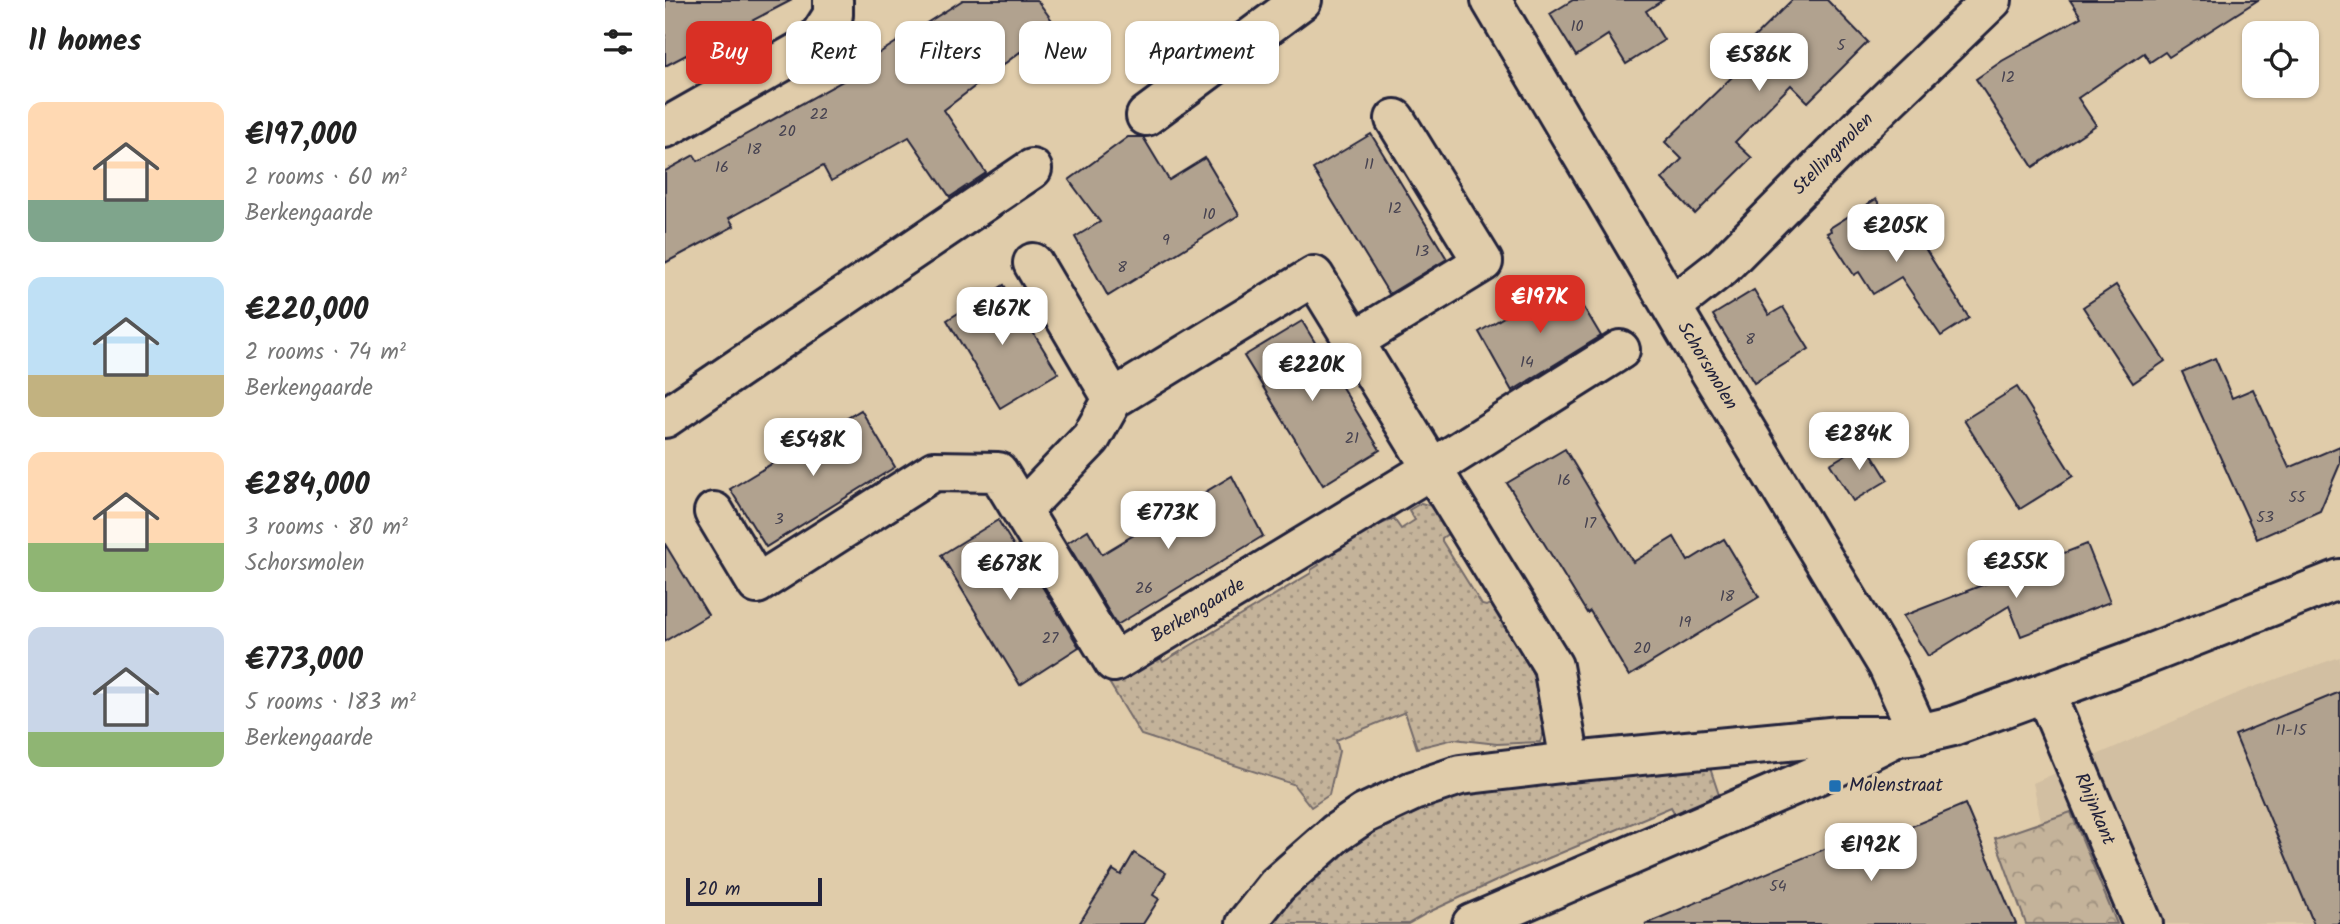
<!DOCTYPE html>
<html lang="en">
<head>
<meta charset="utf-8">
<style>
	:root { --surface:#fff; --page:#f6f6f6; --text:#222; --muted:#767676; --accent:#d93025 }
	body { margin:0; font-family:Kalam,sans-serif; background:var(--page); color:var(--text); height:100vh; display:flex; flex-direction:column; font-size:26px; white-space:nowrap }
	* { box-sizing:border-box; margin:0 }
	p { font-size:23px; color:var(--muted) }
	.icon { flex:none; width:38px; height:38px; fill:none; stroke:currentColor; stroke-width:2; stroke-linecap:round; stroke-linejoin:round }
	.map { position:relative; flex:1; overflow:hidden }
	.side { display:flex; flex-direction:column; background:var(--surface); width:665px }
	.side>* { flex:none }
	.guide { position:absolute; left:21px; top:21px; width:665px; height:63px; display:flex; gap:14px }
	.tools { position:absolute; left:1577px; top:21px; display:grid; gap:14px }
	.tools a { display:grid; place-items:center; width:77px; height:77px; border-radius:14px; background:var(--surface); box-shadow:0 2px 5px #0004; font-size:35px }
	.scale { position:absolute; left:21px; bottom:18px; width:136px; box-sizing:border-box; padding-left:7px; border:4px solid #22223b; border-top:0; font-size:19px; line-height:24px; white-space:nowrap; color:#22223b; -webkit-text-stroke:5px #e0ccaa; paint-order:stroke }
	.price { position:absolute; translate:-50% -60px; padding:0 16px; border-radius:14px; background:#fff; color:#222; font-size:23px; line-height:46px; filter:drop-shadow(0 2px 4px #0008) }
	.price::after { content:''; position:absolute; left:50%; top:42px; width:21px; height:16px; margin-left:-10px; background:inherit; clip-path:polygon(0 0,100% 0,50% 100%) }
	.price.active { background:var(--accent); color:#fff }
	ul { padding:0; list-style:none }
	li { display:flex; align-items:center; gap:21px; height:175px; padding:0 28px }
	li span { display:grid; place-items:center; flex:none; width:196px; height:140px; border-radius:14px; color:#555 }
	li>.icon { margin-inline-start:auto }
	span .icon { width:84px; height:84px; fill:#fffc; stroke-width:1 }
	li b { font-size:30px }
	h2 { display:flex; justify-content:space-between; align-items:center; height:84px; padding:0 28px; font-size:30px }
	.chip { padding:0 24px; border-radius:14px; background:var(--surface); box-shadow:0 2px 5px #0004; font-size:24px; line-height:63px }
	.chip.active { background:var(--accent); color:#fff }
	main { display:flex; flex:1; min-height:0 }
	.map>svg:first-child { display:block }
</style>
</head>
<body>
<main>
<section class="side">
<h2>11 homes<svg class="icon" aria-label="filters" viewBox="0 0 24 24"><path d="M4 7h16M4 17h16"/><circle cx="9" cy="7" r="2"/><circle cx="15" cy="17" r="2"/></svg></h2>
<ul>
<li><span style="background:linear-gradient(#ffd9b3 70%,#7fa58c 0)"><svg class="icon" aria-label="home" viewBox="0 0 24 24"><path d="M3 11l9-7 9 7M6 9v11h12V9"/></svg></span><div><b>€197,000</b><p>2 rooms · 60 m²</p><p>Berkengaarde</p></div></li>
<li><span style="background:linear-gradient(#bfe0f5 70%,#c2b280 0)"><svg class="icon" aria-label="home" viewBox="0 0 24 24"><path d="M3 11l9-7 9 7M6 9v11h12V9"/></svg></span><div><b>€220,000</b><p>2 rooms · 74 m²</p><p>Berkengaarde</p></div></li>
<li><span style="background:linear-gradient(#ffd9b3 65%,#8fb573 0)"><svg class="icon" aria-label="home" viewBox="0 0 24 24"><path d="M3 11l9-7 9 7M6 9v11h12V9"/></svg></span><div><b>€284,000</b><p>3 rooms · 80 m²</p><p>Schorsmolen</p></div></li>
<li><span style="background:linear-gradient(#c9d6e8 75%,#8fb573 0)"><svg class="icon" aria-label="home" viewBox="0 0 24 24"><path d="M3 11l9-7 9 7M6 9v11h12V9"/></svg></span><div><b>€773,000</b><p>5 rooms · 183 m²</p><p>Berkengaarde</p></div></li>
</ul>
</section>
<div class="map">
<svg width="1675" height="924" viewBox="0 0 1675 924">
	<defs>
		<pattern id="grass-dots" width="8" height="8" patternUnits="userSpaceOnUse" patternTransform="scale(1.75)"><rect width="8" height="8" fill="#c4b39a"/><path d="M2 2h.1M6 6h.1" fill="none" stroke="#9f917f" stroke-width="1.8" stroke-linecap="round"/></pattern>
		<pattern id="forest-crowns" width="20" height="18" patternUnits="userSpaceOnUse" patternTransform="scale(1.75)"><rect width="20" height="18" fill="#c4b39a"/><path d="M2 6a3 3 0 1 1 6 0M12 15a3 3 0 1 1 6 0" fill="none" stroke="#9f917f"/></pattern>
	</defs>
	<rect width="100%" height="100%" fill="#e0ccaa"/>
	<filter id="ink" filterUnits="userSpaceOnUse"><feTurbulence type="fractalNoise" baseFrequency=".0143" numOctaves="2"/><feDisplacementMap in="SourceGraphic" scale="14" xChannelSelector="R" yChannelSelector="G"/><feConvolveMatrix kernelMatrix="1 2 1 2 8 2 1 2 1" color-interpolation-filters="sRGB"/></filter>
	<g filter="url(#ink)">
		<!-- built -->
		<polygon fill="#d2bfa2" points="1675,657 1675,924 1398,924 1368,783 1580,690"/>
		<!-- grass -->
		<g fill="url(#grass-dots)" stroke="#736a6a" stroke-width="2">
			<polygon points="756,503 774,508 787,531 777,538 777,541 817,605 821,606 830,601 863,662 873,689 882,723 875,742 832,744 789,739 752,748 740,712 671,740 674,751 664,795 646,807 628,784 476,735 442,679 490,650 498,662 646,573 646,570 654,565 648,554 687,535 729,519 736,529 750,520 744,510"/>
			<polygon points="1042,759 1054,795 1010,814 1006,807 855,870 764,912 743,924 595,924 659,856 773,794"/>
		</g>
		<!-- forest -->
		<polygon fill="url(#forest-crowns)" stroke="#736a6a" stroke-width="2" points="1406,812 1452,924 1361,924 1330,838"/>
		<!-- building -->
		<g fill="#b1a28f" stroke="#22223b" stroke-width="2">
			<polygon points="0,0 127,0 0,66"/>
			<polygon points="298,0 372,0 400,38 365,65 355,52 279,110 321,173 285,197 244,137 166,181 158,166 64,218 69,226 0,263 0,171 29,155 33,161 183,78 181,74"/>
			<polygon points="908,0 998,0 981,11 999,40 961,64 943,35 911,56 885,14"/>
			<polygon points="1127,0 1162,0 1203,42 1143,102 1126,85 1070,142 1087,158 1030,214 997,179 1017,159 1000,142 1069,75 1060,66"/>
			<polygon points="1405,0 1593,0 1504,57 1500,52 1485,62 1479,53 1413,98 1431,125 1368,167 1311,79 1337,61 1416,17"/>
			<polygon points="706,134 782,259 724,294 648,169"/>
			<polygon points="463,137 478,137 504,180 540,158 574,215 443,296 410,237 435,222 404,180"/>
			<polygon points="1211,199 1238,242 1251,234 1304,318 1276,336 1236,277 1208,294 1194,272 1189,275 1162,233 1166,231 1165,228"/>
			<polygon points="902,279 936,336 847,391 814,332"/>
			<polygon points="339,285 393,373 335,408 282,320"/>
			<polygon points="1451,285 1500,361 1468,383 1418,307"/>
			<polygon points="1089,290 1104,315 1118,307 1144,349 1089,383 1048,315"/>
			<polygon points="637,321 715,450 658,485 579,356"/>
			<polygon points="1550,358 1567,398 1588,389 1624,468 1675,446 1675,464 1655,511 1592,539 1517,372"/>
			<polygon points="1352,387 1408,476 1355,509 1299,420"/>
			<polygon points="196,410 230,467 101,547 65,489"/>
			<polygon points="1200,443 1223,480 1188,501 1165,464"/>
			<polygon points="900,449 968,562 1009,537 1023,561 1059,539 1094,597 964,676 925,611 922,613 842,483"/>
			<polygon points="567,476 598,536 452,625 402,543 423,530 437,554"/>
			<polygon points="333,520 362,567 364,565 414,647 355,685 276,555"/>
			<polygon points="0,544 43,615 0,641"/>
			<polygon points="1422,544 1445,602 1356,636 1344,606 1263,656 1238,616"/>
			<polygon points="1675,692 1675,924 1649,924 1570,735"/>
			<polygon points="1300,804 1351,924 980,924 1205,830 1209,842"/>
			<polygon points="469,853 501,873 488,895 494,899 478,924 414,924 448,870 456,875"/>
		</g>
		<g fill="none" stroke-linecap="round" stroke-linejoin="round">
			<defs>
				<g id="minor">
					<path id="s1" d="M826 0 1028 343 1223 666 1254 734"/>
					<polyline points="481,116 637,0"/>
					<polyline points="0,128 150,43 168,15 168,0"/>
					<polyline points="368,263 448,399"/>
					<path id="s2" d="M1007 306 1058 266 1203 119 1327 0"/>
					<polyline points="689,341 818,262 730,119"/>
					<polyline points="0,418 367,169"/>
					<polyline points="357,510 426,438 448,399 649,276 888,666 905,762"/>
					<path id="s3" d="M49 512 92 584 269 471 333 472 449 662 768 468 955 350"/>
					<path id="s4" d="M1380 693 1478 924"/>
					<polyline points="581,924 612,885 671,833 699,814 748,791 795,775 905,762 1175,736 1233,736 1254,734 1288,726 1471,659 1675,579"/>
					<polyline points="807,924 1173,766 1225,740"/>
				</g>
			</defs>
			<!-- minor casing -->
			<use href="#minor" stroke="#22223b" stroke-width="44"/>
			<!-- minor -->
			<use href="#minor" stroke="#e0ccaa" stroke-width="38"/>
		</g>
	</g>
	<!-- markers -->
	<rect fill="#1f6fb2" stroke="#e0ccaa" stroke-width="2.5" x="1163" y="779" width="14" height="14" rx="3.5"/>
	<g text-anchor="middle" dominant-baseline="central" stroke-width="7" stroke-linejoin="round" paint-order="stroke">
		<!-- number labels -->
		<g font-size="16" fill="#464250">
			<text x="912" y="26">10</text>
			<text x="1176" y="45">5</text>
			<text x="1343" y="77">12</text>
			<text x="154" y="114">22</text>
			<text x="122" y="131">20</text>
			<text x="89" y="149">18</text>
			<text x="704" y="164">11</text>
			<text x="57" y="167">16</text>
			<text x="730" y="208">12</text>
			<text x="544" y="214">10</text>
			<text x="501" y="240">9</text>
			<text x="757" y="251">13</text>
			<text x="457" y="267">8</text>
			<text x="1085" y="339">8</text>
			<text x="862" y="362">14</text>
			<text x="687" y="438">21</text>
			<text x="899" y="480">16</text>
			<text x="1632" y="497">55</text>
			<text x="1600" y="517">53</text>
			<text x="114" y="519">3</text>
			<text x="925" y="523">17</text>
			<text x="479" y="588">26</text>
			<text x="1062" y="596">18</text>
			<text x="1020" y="622">19</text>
			<text x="385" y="638">27</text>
			<text x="977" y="648">20</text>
			<text x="1626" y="730">11-15</text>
			<text x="1113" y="886">54</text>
		</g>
		<!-- street labels -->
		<g font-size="19" fill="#22223b" stroke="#e0ccaa">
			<text stroke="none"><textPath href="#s2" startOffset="222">Stellingmolen</textPath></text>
			<text stroke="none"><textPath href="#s1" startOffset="425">Schorsmolen</textPath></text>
			<text stroke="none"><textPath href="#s3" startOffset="679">Berkengaarde</textPath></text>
			<text stroke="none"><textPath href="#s4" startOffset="126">Rhijnkant</textPath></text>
		</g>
		<!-- poi labels -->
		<g font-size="19" fill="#22223b" stroke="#e0ccaa" text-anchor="start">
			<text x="1184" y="786">Molenstraat</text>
		</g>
	</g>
</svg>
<div class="tools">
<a><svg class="icon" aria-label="locate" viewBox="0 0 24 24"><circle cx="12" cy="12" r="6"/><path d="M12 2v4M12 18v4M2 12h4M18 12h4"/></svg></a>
</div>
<div class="scale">20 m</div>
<b class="price" style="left:1094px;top:93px">€586K</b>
<b class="price" style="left:1231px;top:264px">€205K</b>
<b class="price active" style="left:875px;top:335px">€197K</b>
<b class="price" style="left:337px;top:347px">€167K</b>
<b class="price" style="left:647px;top:403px">€220K</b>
<b class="price" style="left:1194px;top:472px">€284K</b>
<b class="price" style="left:148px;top:478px">€548K</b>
<b class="price" style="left:503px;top:551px">€773K</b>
<b class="price" style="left:1351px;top:600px">€255K</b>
<b class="price" style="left:345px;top:602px">€678K</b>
<b class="price" style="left:1206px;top:883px">€192K</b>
<div class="guide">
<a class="chip active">Buy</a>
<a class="chip">Rent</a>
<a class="chip">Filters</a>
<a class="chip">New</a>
<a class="chip">Apartment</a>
</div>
</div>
</main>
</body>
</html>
